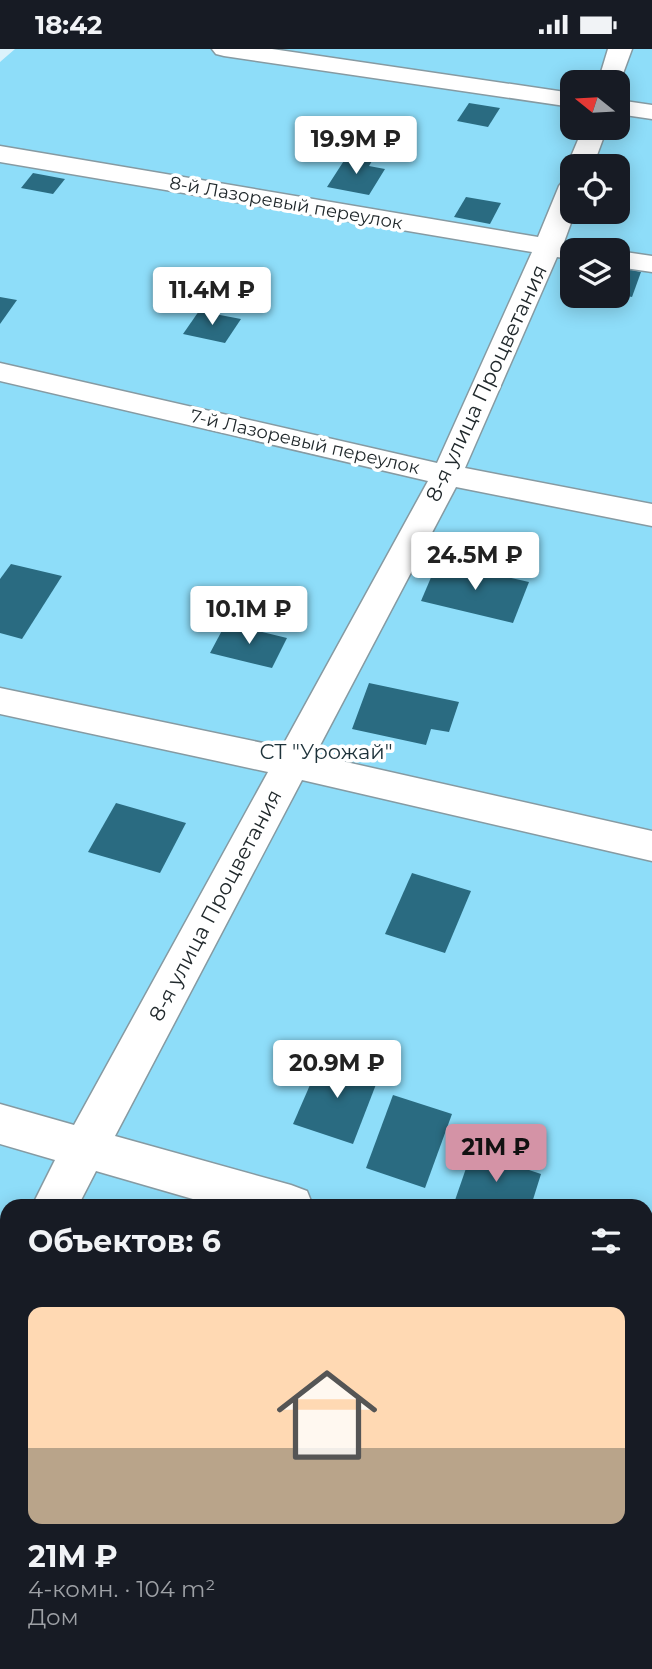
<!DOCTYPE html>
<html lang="ru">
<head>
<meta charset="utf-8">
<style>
	:root { --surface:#171b24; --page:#242831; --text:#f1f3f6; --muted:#9ea1a6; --accent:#d493a6 }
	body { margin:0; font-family:Montserrat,sans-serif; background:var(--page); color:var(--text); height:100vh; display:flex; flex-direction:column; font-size:26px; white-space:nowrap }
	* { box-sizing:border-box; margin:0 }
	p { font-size:23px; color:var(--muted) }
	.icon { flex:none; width:38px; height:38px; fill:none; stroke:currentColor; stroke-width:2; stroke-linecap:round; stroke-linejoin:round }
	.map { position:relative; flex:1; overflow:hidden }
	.panel { position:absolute; left:0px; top:1150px; width:653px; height:471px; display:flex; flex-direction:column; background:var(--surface); border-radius:21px 21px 0 0; box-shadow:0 4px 18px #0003 }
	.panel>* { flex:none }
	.needle { width:46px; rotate:288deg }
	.buttons { position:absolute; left:560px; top:21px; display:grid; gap:14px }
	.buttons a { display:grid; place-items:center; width:70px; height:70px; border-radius:14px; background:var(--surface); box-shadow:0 4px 18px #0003; font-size:35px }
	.price { position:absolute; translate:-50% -60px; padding:0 16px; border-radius:7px; background:#fff; color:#222; font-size:23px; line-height:46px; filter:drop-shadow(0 2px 4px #0008) }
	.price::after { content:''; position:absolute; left:50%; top:42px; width:21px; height:16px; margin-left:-10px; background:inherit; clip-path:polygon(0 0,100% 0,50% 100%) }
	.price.on { background:var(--accent); color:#111 }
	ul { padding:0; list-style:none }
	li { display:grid; align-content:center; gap:14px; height:371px; padding:0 28px }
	li span { display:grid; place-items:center; height:217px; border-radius:14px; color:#555 }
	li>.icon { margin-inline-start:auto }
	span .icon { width:126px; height:126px; fill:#fffc; stroke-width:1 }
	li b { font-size:30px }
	h2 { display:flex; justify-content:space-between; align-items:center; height:84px; padding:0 28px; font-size:30px }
	.status { display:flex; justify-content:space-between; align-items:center; height:49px; padding:0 35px; background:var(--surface); direction:ltr }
	.status svg { height:19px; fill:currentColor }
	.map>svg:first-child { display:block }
</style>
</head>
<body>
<div class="status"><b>18:42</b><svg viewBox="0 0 49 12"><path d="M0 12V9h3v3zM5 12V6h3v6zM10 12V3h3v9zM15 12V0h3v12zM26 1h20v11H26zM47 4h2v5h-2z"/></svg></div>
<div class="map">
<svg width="652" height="1620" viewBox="0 0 652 1620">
	<rect width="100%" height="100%" fill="#dcf2fb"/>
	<!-- green -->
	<path fill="#8eddf9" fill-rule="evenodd" d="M15 0H652V1620H0V13ZM572 33H618V79H572ZM572 117H618V163H572ZM572 201H618V247H572ZM7 1157H646V1614H7Z"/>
	<!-- building -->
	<g fill="#2a6b81">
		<polygon points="469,54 500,59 488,78 457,72"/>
		<polygon points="347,107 372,112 369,117 385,120 369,146 327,138"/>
		<polygon points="33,124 65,130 53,145 21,139"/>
		<polygon points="466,148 501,154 490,175 454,168"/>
		<polygon points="618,218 641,223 632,248 618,245"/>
		<polygon points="0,248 17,251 0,275"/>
		<polygon points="199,262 241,270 225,294 183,285"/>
		<polygon points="438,512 529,533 513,574 421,552"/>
		<polygon points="11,515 62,527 22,590 0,584 0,530"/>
		<polygon points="226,574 287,589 272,619 210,604"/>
		<polygon points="369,634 459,653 449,683 431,680 426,696 352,680"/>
		<polygon points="116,754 186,774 160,824 88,803"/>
		<polygon points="412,824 471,842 445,904 385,885"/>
		<polygon points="323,1006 380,1025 353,1095 293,1075"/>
		<polygon points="393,1046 452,1065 425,1139 366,1119"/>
		<polygon points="472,1102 541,1125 531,1157 453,1157"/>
		<polygon points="0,1590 7,1593 7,1614 38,1614 35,1620 0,1620"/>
	</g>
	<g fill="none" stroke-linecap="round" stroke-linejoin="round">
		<defs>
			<g id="minor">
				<polygon points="212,0 272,0 572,44 572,58 224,7 216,5"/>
				<polygon points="608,0 632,0 618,38 618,33 598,33"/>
				<polygon points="618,51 652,56 652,70 618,65"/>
				<polygon points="583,79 607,79 593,117 572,117 571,122 567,117"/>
				<polygon points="0,97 538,188 559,137 563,132 572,129 572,163 575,163 564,193 581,196 584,201 572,201 571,210 557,208 465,419 652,455 652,477 456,438 315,706 652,782 652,812 302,731 115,1087 291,1136 307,1142 313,1157 217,1157 96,1122 78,1157 32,1157 55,1111 0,1095 0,1055 74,1076 268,723 0,665 0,639 282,698 428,432 0,332 0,314 437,414 532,203 0,113"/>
				<polygon points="618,202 652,207 652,223 618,218"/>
				<polygon points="7,1225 7,1282 0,1285 0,1228"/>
				<polygon points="646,1236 652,1237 652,1283 646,1282"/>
			</g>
		</defs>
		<!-- minor casing -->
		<use href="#minor" stroke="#869aa2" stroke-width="3"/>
		<!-- minor -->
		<use href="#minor" fill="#fff" fill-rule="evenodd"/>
	</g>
	<g text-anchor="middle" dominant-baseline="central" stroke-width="7" stroke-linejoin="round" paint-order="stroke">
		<!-- far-street labels -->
		<g font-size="18" fill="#21292c" stroke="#fff">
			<text transform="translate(286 154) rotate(10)">8-й Лазоревый переулок</text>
			<text transform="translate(305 393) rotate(13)">7-й Лазоревый переулок</text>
		</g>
		<!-- street labels -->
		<g font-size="21" fill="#21292c" stroke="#fff">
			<text transform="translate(486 334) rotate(-65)">8-я улица Процветания</text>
			<text transform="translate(215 856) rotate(-62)">8-я улица Процветания</text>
		</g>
		<!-- park labels -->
		<g font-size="21" fill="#1d323a" stroke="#fff">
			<text x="326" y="702">СТ "Урожай"</text>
		</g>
	</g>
</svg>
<div class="buttons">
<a><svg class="needle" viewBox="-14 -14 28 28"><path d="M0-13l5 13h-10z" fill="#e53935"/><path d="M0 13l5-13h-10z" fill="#9ea1a6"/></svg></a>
<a><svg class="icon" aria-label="locate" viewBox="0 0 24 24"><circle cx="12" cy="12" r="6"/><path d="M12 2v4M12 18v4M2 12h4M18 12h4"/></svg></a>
<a><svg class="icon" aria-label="layers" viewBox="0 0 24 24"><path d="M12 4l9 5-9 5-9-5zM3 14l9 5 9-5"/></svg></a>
</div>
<b class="price" style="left:356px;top:127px">19.9M ₽</b>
<b class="price" style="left:212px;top:278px">11.4M ₽</b>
<b class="price" style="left:475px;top:543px">24.5M ₽</b>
<b class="price" style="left:249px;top:597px">10.1M ₽</b>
<b class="price" style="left:337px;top:1051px">20.9M ₽</b>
<b class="price on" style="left:496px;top:1135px">21M ₽</b>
<section class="panel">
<h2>Объектов: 6<svg class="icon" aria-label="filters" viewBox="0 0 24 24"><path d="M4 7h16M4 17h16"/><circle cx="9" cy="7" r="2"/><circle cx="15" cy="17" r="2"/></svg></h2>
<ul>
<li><span style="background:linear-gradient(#ffd9b3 65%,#b9a48a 0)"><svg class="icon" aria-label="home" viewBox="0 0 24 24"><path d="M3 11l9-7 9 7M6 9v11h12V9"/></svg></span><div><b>21M ₽</b><p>4-комн. · 104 m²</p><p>Дом</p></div></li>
</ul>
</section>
</div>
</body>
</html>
